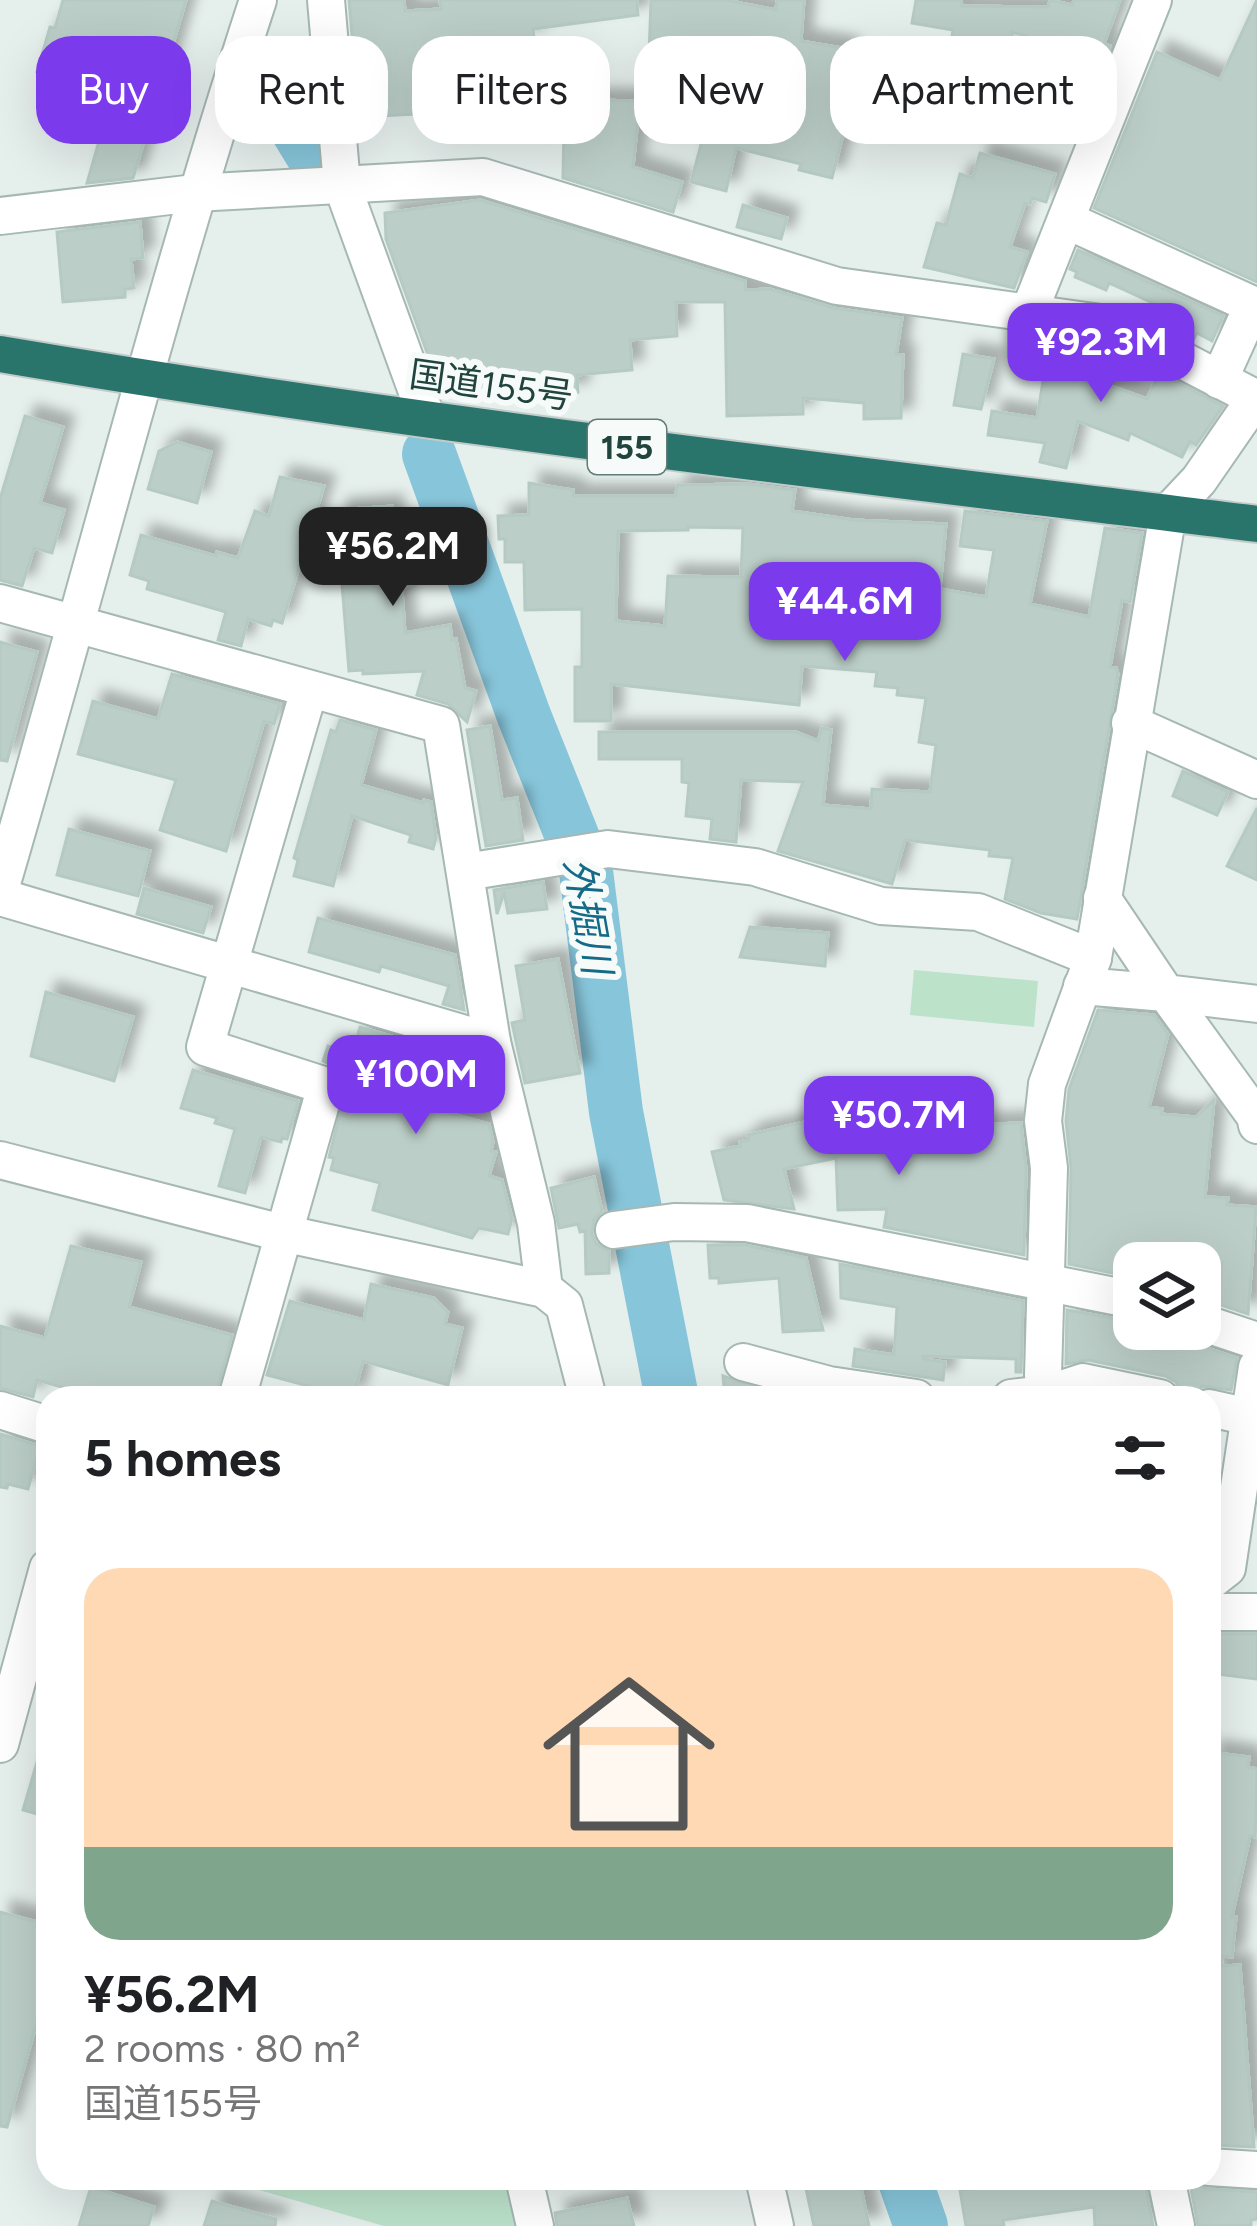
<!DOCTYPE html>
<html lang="en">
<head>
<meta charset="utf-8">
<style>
	:root { --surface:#fff; --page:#f2f2f2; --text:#202124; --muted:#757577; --accent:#7c3aed }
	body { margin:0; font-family:Figtree,"Noto Sans JP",sans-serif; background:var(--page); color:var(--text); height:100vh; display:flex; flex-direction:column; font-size:45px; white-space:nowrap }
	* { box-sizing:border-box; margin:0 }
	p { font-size:39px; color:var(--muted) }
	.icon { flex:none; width:66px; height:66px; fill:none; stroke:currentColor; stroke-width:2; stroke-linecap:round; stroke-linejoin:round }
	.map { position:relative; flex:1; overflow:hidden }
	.drawer { position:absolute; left:36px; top:1386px; width:1185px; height:804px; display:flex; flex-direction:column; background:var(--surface); border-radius:36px; box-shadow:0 12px 48px #0002 }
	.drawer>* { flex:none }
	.banner { position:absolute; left:36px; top:36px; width:1185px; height:108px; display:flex; gap:24px }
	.controls { position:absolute; left:1113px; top:1242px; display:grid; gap:24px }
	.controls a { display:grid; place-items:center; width:108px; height:108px; border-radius:24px; background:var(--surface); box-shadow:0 12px 48px #0002; font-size:60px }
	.price { position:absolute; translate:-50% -102px; padding:0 27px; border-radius:24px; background:var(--accent); color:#fff; font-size:39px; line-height:78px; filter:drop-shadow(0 3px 6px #0008) }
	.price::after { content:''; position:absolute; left:50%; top:72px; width:36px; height:27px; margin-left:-18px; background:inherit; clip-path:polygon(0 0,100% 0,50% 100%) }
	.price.current { background:#222; color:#fff }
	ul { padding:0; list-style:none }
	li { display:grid; align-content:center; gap:24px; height:636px; padding:0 48px }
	li span { display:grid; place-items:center; height:372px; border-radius:36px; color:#555 }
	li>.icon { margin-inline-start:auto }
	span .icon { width:216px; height:216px; fill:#fffc; stroke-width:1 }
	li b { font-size:51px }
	h2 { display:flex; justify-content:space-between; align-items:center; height:144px; padding:0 48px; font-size:51px }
	.pill { padding:0 42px; border-radius:36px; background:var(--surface); box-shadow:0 12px 48px #0002; font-size:42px; line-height:108px }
	.pill.current { background:var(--accent); color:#fff }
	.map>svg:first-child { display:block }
</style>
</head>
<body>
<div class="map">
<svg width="1257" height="2226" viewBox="0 0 1257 2226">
	<defs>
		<filter id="shadow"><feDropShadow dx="11" dy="-11" stdDeviation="6" flood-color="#0004"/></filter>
	</defs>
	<rect width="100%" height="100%" fill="#e5efec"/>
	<!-- green -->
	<g fill="#bce2ca">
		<polygon points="914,970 1038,981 1034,1027 910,1015"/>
		<polygon points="218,2178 508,2178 519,2226 384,2226"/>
	</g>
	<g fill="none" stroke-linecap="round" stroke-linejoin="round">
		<!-- river -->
		<g stroke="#87c5da" stroke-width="54">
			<polyline points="264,75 325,175"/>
			<polyline points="429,454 524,716 586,871 616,1112 672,1398"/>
			<polyline points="904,2178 921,2226"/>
		</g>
	</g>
	<!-- building -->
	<g fill="#bccec8" stroke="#b6cac4" stroke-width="3" fill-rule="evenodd" filter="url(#shadow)">
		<polygon points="63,0 186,0 133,178 87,183 113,93 37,72 50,27 55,28"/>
		<polygon points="349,0 404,0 405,11 441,9 440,0 637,0 638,15 533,29 534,37 452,45 455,112 359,117"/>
		<polygon points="651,0 726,0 776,10 777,0 804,0 801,41 848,49 839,105 850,108 832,178 799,170 801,164 736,148 726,191 691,182 706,126 647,113"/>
		<polygon points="916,0 961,0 962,6 1048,7 1050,0 1072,5 1074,0 1120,0 1104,44 1110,46 1091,94 1065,85 1077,51 1012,32 1012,44 951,43 953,30 912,23"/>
		<polygon points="1257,0 1257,282 1094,208 1157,52 1220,80"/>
		<polygon points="593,100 640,101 633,167 682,182 673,212 563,178 564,126 570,126 571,103 593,104"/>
		<polygon points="980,153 1055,174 1046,202 1032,198 1030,204 1025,203 1010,247 1027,252 1014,288 924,267 937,223 946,225 960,174 973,178"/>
		<polygon points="480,200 745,281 745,290 770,289 834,308 902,318 896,355 903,355 901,418 864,419 864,403 803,398 803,414 727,416 725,302 676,302 677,336 630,340 632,370 577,375 578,392 550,394 550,387 512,394 510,385 473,388 471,372 437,380 386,239 385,213"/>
		<polygon points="743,205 787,218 781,239 737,227"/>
		<polygon points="140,222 143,258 131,259 134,288 125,289 125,297 63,302 57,232"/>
		<polygon points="1078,250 1223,316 1212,341 1197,333 1193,340 1170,328 1177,314 1170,311 1109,283 1106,290 1075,277 1077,272 1070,269"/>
		<polygon points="1037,337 1109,347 1100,382 1147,399 1159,373 1223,406 1196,445 1190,441 1182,457 1130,433 1128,440 1078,421 1066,468 1040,462 1045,443 988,435 992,411 1037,418 1044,375 1022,371"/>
		<polygon points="963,354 994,359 981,409 954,405"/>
		<polygon points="25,416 63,427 40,503 64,510 52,553 34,548 22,586 0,580 0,499"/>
		<polygon points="177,442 211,452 197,503 148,489 159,451"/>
		<polygon points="280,477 324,486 282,623 273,620 271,626 248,619 241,646 218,640 226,612 147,589 149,581 130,575 141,535 216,556 217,552 238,558 255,511 269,516"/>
		<path d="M529 483 573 490V496H676L677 485 748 484 795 490 792 511 854 520 946 524 940 589 986 597 994 550 960 546 965 511 1047 521 1030 604 1089 617 1105 528 1142 533 1130 602 1122 600 1110 667 1116 668 1118 674 1077 919 1041 913 1005 899 1013 858 989 856 990 850 905 840 892 884 778 851 803 782 741 780 736 842 710 839 712 819 686 816 689 783 682 782V759H599V732H796L818 741 822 728 831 730 823 805 871 809 872 789 930 792 936 745 919 742 926 698 897 695 898 688 875 686 877 672 802 666 799 705 611 684V721H575V667H582V609L525 610 524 562H505V539H499L498 516 529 515ZM688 527 743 528 741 577 668 576 665 626 616 621 618 531 688 530Z"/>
		<polygon points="392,506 396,551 419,540 433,576 402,588 405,633 450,625 452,640 456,639 465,688 476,691 467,722 448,704 417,695 424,671 363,674 363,670 349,671 336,510"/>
		<polygon points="0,642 37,652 7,761 0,760"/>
		<polygon points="172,674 280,704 274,724 264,721 226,851 160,830 176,780 78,754 93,701 158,719"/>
		<polygon points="340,720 376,730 361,785 423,803 424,800 431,802 436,838 433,849 409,842 411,835 352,816 333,886 294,876 298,860 294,858 331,730 336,732"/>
		<polygon points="490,726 502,800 517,798 523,840 486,846 467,730"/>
		<polygon points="1183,771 1228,792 1217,815 1173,796"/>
		<polygon points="1257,808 1257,880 1227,866"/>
		<polygon points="69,829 150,851 138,896 57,875"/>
		<polygon points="543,882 547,909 508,913 504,892 497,914 494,890"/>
		<polygon points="144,888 211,907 203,933 137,914"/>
		<polygon points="318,918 455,955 464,1010 443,1004 449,986 381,966 379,972 309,952"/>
		<polygon points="750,927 828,933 825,966 740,957"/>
		<polygon points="558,959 580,1073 525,1083 512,1023 525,1020 516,966"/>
		<polygon points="46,992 133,1017 114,1081 31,1056"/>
		<polygon points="1098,1010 1154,1015 1168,1034 1149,1107 1162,1109 1161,1114 1196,1117 1214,1100 1205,1197 1228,1198 1227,1205 1256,1207 1248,1314 1218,1304 1222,1263 1119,1263 1117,1274 1069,1264 1071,1168 1066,1121 1069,1089"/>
		<polygon points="360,1027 456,1055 453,1066 475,1072 469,1094 415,1104 489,1124 493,1142 491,1151 496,1152 489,1176 502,1180 512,1218 508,1234 479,1228 472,1238 373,1210 380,1183 331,1170 334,1158 329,1157 348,1082 342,1070 323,1061 328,1046 352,1054"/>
		<polygon points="193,1070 298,1101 287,1139 282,1138 281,1142 261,1137 245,1193 219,1186 235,1129 215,1123 217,1118 181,1108"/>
		<polygon points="804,1122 807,1135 913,1134 913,1130 959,1130 958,1125 1021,1123 1026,1169 1024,1255 884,1227 887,1209 838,1210 836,1158 784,1169 794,1209 724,1200 712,1152 740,1146 740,1142 749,1140 748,1135"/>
		<polygon points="594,1177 602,1211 594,1220 592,1234 597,1245 609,1251 609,1273 586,1274 585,1231 580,1232 578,1224 559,1228 551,1188"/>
		<polygon points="708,1245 745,1245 806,1258 823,1330 783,1332 779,1278 719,1283 719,1278 710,1278"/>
		<polygon points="71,1246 141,1262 129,1307 232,1335 215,1398 101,1398 37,1380 33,1397 0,1388 0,1326 45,1338"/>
		<polygon points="840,1264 1023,1301 1021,1372 1016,1372 1016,1359 923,1356 923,1359 945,1362 943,1380 853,1366 855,1349 894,1355 897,1307 841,1298"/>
		<polygon points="371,1284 434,1298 448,1312 445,1324 462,1328 448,1385 363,1361 353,1398 267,1375 290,1301 364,1320"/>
		<polygon points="1067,1310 1134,1322 1134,1329 1179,1329 1192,1343 1237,1358 1231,1390 1203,1386 1190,1398 1182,1398 1176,1382 1165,1376 1088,1360 1066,1364"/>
		<polygon points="723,1376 769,1392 769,1398 725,1398"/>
		<polygon points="0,1434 40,1446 28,1489 8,1484 7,1488 0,1487"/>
		<polygon points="1209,1634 1257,1634 1257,1679 1209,1673"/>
		<polygon points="42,1745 48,1746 48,1817 23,1810"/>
		<polygon points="1209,1752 1249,1757 1248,1767 1257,1769 1255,1837 1250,1836 1232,1917 1236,1917 1232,1957 1223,1956 1221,1966 1240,1965 1254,2147 1209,2145 1209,2040 1220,2039 1216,1976 1209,1975"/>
		<polygon points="0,1912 48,1925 48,1984 7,2127 0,2126"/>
		<polygon points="833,2178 859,2178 869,2226 814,2226 805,2184"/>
		<polygon points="1007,2178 1101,2178 1101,2182 1144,2178 1153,2226 1095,2226 1094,2207 1003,2220 1004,2226 966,2226 960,2190 1008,2183"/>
		<polygon points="1190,2183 1208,2189 1257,2192 1257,2219 1251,2220 1251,2225 1198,2226"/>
		<polygon points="91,2187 154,2207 148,2226 79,2226"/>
		<polygon points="627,2198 634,2226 557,2226 555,2213"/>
		<polygon points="212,2201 276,2219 275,2226 204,2226"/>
	</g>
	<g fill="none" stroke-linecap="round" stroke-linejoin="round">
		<defs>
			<g id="minor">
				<polyline points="326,0 342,185 427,419"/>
				<polyline points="0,216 195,193 483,177 837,286 1115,325 1257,399"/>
				<polyline points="1066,220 1253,305 1219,380"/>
				<polyline points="1029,312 1153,0"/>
				<polyline points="0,603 441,725 492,1042 536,1223 544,1289"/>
				<polyline points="1130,723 1257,780"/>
				<polyline points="466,872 608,849 755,867 881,906 978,912 1093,958"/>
				<path d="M0 890C87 594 162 293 258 0"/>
				<polyline points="0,897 492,1042"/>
				<polyline points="1102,898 1166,993 1257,1004"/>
				<polyline points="1082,986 1166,993 1255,1116 1257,1125"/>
				<polyline points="0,1160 282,1233 544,1289 564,1305 588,1398"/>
				<polyline points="614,1230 674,1222 747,1223 1134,1300"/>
				<polyline points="1200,1322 1257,1341"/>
				<polyline points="743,1362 829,1385 916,1398"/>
				<polyline points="1046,1394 1043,1375 1049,1168 1043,1121 1047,1084 1093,958 1168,513 1199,480 1255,399"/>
				<polyline points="237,1398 326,1086 205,1047 309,690"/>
				<polyline points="1011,1398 1046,1394 1083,1382 1160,1398"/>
				<polyline points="1209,1408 1250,1417"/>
				<polyline points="0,1410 48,1425"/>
				<polyline points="1209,1582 1227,1568 1257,1367"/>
				<polyline points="1209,1612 1257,1612"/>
				<polyline points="0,1744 48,1568"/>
				<polyline points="1209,2167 1257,2170"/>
				<polyline points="524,2178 535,2226"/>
				<polyline points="764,2178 775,2226"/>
				<polyline points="1166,2178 1176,2226"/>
			</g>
			<path id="highway" d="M0 354C417 425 837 472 1257 524"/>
		</defs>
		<!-- minor casing -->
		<use href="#minor" stroke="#a6b8b4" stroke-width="40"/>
		<!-- highway casing -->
		<use href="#highway" stroke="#c1cbc9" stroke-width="40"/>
		<!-- minor -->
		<use href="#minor" stroke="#fff" stroke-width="36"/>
		<!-- highway -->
		<use href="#highway" stroke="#29746b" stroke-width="36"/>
	</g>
	<g text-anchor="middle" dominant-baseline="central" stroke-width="12" stroke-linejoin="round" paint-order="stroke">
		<!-- shield labels -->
		<rect fill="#f6fbf9" stroke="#617b76" stroke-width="3" x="588" y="420" width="78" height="54" rx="9"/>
		<g font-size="33" font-weight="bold" fill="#21443e">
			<text x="627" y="447">155</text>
		</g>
		<!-- street labels -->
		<g font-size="36" fill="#21443e" stroke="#f6fbf9">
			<text transform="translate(491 385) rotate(8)">国道155号</text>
		</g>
		<!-- water labels -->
		<g font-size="39" font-style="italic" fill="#146a87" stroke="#f6fbf9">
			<text transform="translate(588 916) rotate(80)">外掘川</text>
		</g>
	</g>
</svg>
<div class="controls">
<a><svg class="icon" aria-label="layers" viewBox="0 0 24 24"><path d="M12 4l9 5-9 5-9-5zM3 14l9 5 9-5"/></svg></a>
</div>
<b class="price" style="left:1101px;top:405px">¥92.3M</b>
<b class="price current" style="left:393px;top:609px">¥56.2M</b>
<b class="price" style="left:845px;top:664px">¥44.6M</b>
<b class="price" style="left:416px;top:1137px">¥100M</b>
<b class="price" style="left:899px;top:1178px">¥50.7M</b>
<div class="banner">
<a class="pill current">Buy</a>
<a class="pill">Rent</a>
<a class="pill">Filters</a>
<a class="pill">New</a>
<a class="pill">Apartment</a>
</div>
<section class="drawer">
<h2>5 homes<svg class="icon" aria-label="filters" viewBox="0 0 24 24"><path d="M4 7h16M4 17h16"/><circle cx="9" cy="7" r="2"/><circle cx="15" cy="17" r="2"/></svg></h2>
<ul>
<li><span style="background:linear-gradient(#ffd9b3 75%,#7fa58c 0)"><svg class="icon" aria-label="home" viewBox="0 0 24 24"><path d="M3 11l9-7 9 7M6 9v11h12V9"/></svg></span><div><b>¥56.2M</b><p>2 rooms · 80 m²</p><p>国道155号</p></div></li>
</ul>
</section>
</div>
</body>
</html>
